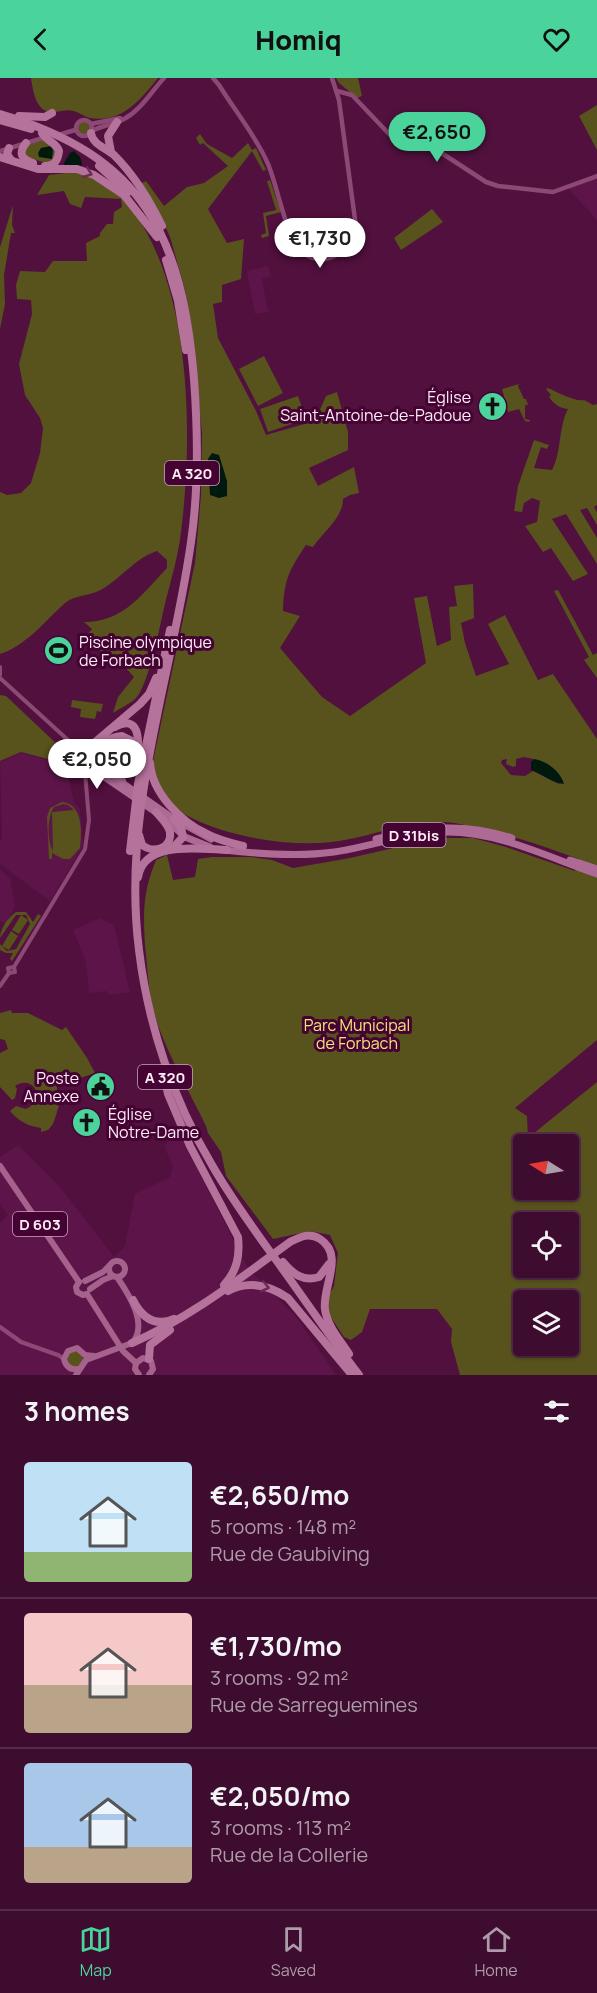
<!DOCTYPE html>
<html lang="en">
<head>
<meta charset="utf-8">
<style>
	:root { --surface:#3d0c2e; --page:#441536; --text:#f1f3f6; --muted:#ad9baa; --line:#562c4a; --accent:#4ad49c }
	body { margin:0; font-family:Manrope,sans-serif; background:var(--page); color:var(--text); height:100vh; display:flex; flex-direction:column; font-size:22px; white-space:nowrap }
	* { box-sizing:border-box; margin:0 }
	p { font-size:20px; color:var(--muted) }
	.icon { flex:none; width:33px; height:33px; fill:none; stroke:currentColor; stroke-width:2; stroke-linecap:round; stroke-linejoin:round }
	.map { position:relative; height:1297px; overflow:hidden }
	.panel { display:flex; flex-direction:column; background:var(--surface); flex:1 }
	.panel>* { flex:none }
	.needle { width:39px; rotate:281deg }
	.buttons { position:absolute; left:513px; top:1056px; display:grid; gap:12px }
	.buttons a { display:grid; place-items:center; width:66px; height:66px; border-radius:6px; background:var(--surface); box-shadow:0 2px 4px #0004,0 0 0 2px var(--line); font-size:30px }
	.price { position:absolute; translate:-50% -51px; padding:0 14px; border-radius:21px; background:#fff; color:#222; font-size:20px; line-height:39px; filter:drop-shadow(0 2px 3px #0008) }
	.price::after { content:''; position:absolute; left:50%; top:36px; width:18px; height:14px; margin-left:-9px; background:inherit; clip-path:polygon(0 0,100% 0,50% 100%) }
	.price.selected { background:var(--accent); color:#111 }
	ul { padding:0; list-style:none }
	li { display:flex; align-items:center; gap:18px; height:150px; padding:0 24px }
	li+li { border-top:2px solid var(--line) }
	li span { display:grid; place-items:center; flex:none; width:168px; height:120px; border-radius:6px; color:#555 }
	li>.icon { margin-inline-start:auto }
	span .icon { width:72px; height:72px; fill:#fffc; stroke-width:1 }
	li b { font-size:26px }
	h2 { display:flex; justify-content:space-between; align-items:center; height:72px; padding:0 24px; font-size:26px }
	header { display:flex; justify-content:space-between; align-items:center; height:78px; padding:0 24px; background:var(--accent); color:#111; font-size:27px; font-weight:800 }
	.menu { display:flex; justify-content:space-around; align-items:center; height:84px; border-top:2px solid var(--line); background:var(--surface); font-size:16px; color:var(--muted) }
	.menu a { display:grid; justify-items:center; gap:3px }
	.menu .selected { color:var(--accent) }
	.map>svg:first-child { display:block }
</style>
</head>
<body>
<header><svg class="icon" aria-label="back" viewBox="0 0 24 24"><path d="M15 5l-7 7 7 7"/></svg>Homiq<svg class="icon" aria-label="heart" viewBox="0 0 24 24"><path d="M12 20l-8-8c-3-5 5-10 8-4 3-6 11-1 8 4z"/></svg></header>
<div class="map">
<svg width="597" height="1297" viewBox="0 0 597 1297">
	<rect width="100%" height="100%" fill="#51103d"/>
	<!-- built -->
	<g fill="#5d1549">
		<polygon points="597,95 597,142 568,110"/>
		<polygon points="268,188 271,198 262,201 268,234 255,236 247,193"/>
		<polygon points="21,675 66,686 74,725 80,731 83,768 50,823 0,786 0,763 2,760 0,684"/>
		<polygon points="0,791 10,800 15,829 5,846 0,843"/>
		<polygon points="100,840 114,847 130,914 108,917 107,913 89,915 86,884 73,852"/>
		<polygon points="178,1053 248,1190 297,1240 336,1297 0,1297 0,1145 8,1137 0,1126 0,1079 18,1067 60,1109 114,1179 125,1168 135,1116 170,1099 173,1089 164,1068"/>
	</g>
	<!-- green -->
	<g fill="#58521d" fill-rule="evenodd">
		<path d="M31 0H158C140 22 123 45 90 40 83 38 79 34 73 33 67 31 60 34 54 34 36 36 33 13 31 0Z"/>
		<polygon points="336,0 358,0 362,18 357,20 339,5"/>
		<polygon points="597,27 597,72 579,38"/>
		<circle cx="84" cy="50" r="7"/>
		<path d="M200 56 207 66 232 80 248 65 252 72 256 70 266 92 263 93 252 73 208 131 227 165 244 161 241 201 222 207V224L213 226 218 260 256 333 266 357 315 343 326 318 337 314 348 354V372L309 390 318 408 354 389 359 415 350 417 343 421C343 440 323 454 313 469L306 467C289 492 284 502 283 533L300 538 280 570 322 619 350 638 426 585 414 520 427 518 437 568 451 562 449 529 457 528 454 508 473 506 474 540 461 545 465 565 476 598 509 586 488 546 505 537 538 602 553 596 597 661V962L515 1030 527 1038 528 1060 597 1004V1297H460L451 1264 452 1251 437 1231H370L362 1254 351 1262 344 1259 330 1238 328 1219 334 1208 338 1175 330 1157 310 1153 273 1161 226 1098 221 1074 208 1055 206 1048C188 1010 159 963 151 922 148 904 147 886 145 867 143 833 143 814 156 782L167 777 173 802 195 799 198 781 212 779H251L272 782 293 790 350 780 437 760H473L506 769 575 793 579 781C544 769 510 756 474 749 464 747 453 744 443 744 404 743 368 760 331 764 286 769 223 758 184 736 167 727 153 702 153 683L195 485 201 417 202 355 191 248 185 212 170 159 157 130 140 106 146 103 164 128 187 109 204 105 228 88 203 65 200 67 196 60ZM524 679 534 681 561 707 533 693 525 698 511 697 501 685 502 682 507 681 506 686 513 689 516 688V681ZM524 1066H568V1112H524ZM524 1144H568V1190H524ZM524 1222H568V1268H524Z"/>
		<polygon points="43,62 52,65 56,73 54,82 46,85 24,78 26,67"/>
		<path d="M75 94C90 98 107 105 119 115 125 120 129 128 133 133 192 213 193 359 181 454 178 480 170 505 164 530 160 548 148 608 136 620 130 626 120 630 113 635L118 619 134 599 123 587 122 579H114L121 580 119 588 104 586 106 577 84 561 92 551 84 544C124 544 142 516 167 490V482L157 473C136 480 123 498 104 510 93 518 76 516 65 525 46 542 26 568 0 576V414L7 417 21 415 31 405 40 375 43 350 40 340 25 317 19 286 32 236 31 222 17 221 16 207 20 193 45 194 53 183H87L86 165 100 158V155L107 146H113L114 134 122 129 121 121 85 119 81 130 70 126 64 113 37 117 49 97Z"/>
		<polygon points="270,102 281,134 266,138 269,158 262,160 261,157 266,155 263,135 276,132 267,103"/>
		<polygon points="13,127 12,147 15,155 11,155 4,197 5,226 0,251 0,169"/>
		<polygon points="432,131 443,144 401,172 394,160"/>
		<polygon points="264,278 283,315 258,328 239,291"/>
		<polygon points="519,306 518,308 524,321 526,321 528,327 525,327 525,341 530,342 529,344 525,343 519,331 508,334 502,311"/>
		<path d="M548 310C557 314 575 324 584 322L593 327 597 326V427L594 429 597 434V447L587 430 580 432 597 460V486L566 436 552 441 588 496 573 503 551 470 543 474 525 448 537 444 540 423 532 420 524 425 522 434 514 433 518 408 534 362 549 367 547 371 541 369 534 390 552 392C562 373 558 350 568 331 559 330 554 326 549 319L551 317 546 311Z"/>
		<polygon points="298,318 306,341 268,354 260,331"/>
		<polygon points="558,512 593,577 597,575 597,600 584,582 589,579 554,513"/>
		<polygon points="0,617 6,618 61,670 59,684 21,674 0,683"/>
		<polygon points="72,622 103,626 101,634 97,633 95,641 80,639 81,631 71,629"/>
		<circle cx="86" cy="682" r="9"/>
		<path d="M62 724C83 726 82 753 80 770L70 781H63L52 775V781H49L47 739 50 730ZM63 726 68 727 74 732 52 734 53 773C47 762 47 740 54 729Z"/>
		<path d="M16 834H26L33 844 38 836 41 838 12 883 10 881 13 875H6L0 872V866L7 873 16 871 30 846 26 837H16L0 860C0 851 8 839 16 834Z"/>
		<polygon points="21,837 28,842 19,856 12,852"/>
		<polygon points="11,853 18,858 9,872 2,868"/>
		<path d="M11 932 12 935H28L62 952 66 949 87 980 95 995 71 1003 67 992 55 996 58 1019 57 1027 59 1028 53 1046 48 1052 41 1054V1050C28 1048 18 1043 10 1033L16 1028 26 1031C48 1021 33 996 15 1008L17 1011 15 1020 12 1022 0 1009V975L8 971 5 962 0 961V935Z"/>
		<circle cx="75" cy="1281" r="8"/>
	</g>
	<!-- water -->
	<g fill="#00190e">
		<polygon points="51,68 53,72 52,81 39,79 38,75 41,70"/>
		<polygon points="74,73 80,79 82,85 81,89 65,88 64,85 70,75"/>
		<polygon points="212,375 219,377 227,403 227,418 219,420 210,417 208,381"/>
		<path d="M534 681C547 683 561 694 564 706 552 705 543 696 531 692V684Z"/>
	</g>
	<g fill="none" stroke-linecap="round" stroke-linejoin="round">
		<!-- tertiary -->
		<g stroke="#8d4975" stroke-width="4">
			<polyline points="0,589 0,597"/>
			<polyline points="0,600 80,673"/>
			<circle cx="86" cy="682" r="11"/>
			<polyline points="9,895 8,890 14,889"/>
			<polyline points="0,908 9,895 15,894 14,889 85,771 89,742 85,694"/>
		</g>
		<!-- secondary -->
		<g stroke="#8d4975" stroke-width="4.5">
			<path d="M213 0 219 7C235 33 256 58 268 86 277 107 285 153 298 169 318 195 351 176 356 149L339 22 332 0"/>
			<polyline points="337,13 352,17 390,57 440,74 486,104 498,108 553,114 597,98"/>
			<circle cx="84" cy="50" r="8"/>
			<polyline points="91,46 120,40"/>
			<path d="M92 53C102 47 114 47 124 41 141 32 151 14 164 0"/>
			<polyline points="58,57 75,52"/>
			<polyline points="0,73 46,59"/>
			<polyline points="0,1249 21,1264 58,1277 64,1281"/>
		</g>
		<!-- primary -->
		<g stroke="#a5628c" stroke-width="6">
			<polyline points="0,1088 79,1204"/>
			<circle cx="117" cy="1191" r="8"/>
			<polyline points="85,1203 103,1194 109,1188"/>
			<polyline points="79,1204 76,1209 77,1214 83,1217 87,1216"/>
			<polyline points="90,1211 103,1202 113,1198"/>
			<polyline points="87,1216 123,1273 136,1285"/>
			<polyline points="136,1285 143,1280 151,1283 153,1291 149,1297"/>
			<polyline points="136,1285 135,1291 139,1297"/>
			<path d="M78 1291C71 1292 66 1289 64 1281L68 1273 77 1270 85 1277 94 1278"/>
			<path d="M76 1297 86 1282 132 1265C149 1247 128 1215 117 1199"/>
		</g>
		<!-- trunk -->
		<g stroke="#ad6a94" stroke-width="7">
			<polyline points="98,683 104,692 174,741 211,761"/>
			<polyline points="93,691 163,739 185,759 210,769"/>
			<path d="M376 761C426 749 462 744 512 760"/>
			<path d="M224 772C259 776 299 779 334 774 372 769 409 753 447 754 499 754 548 779 597 796"/>
			<polyline points="570,782 597,791"/>
		</g>
		<!-- motorway -->
		<g stroke="#b5729b" stroke-width="8">
			<path d="M0 36C144 78 182 159 194 301 198 355 199 410 191 464 172 600 121 733 139 872 148 947 173 1022 212 1087 233 1124 259 1158 284 1193 309 1228 333 1263 359 1297"/>
			<polyline points="19,38 45,39 52,35"/>
			<polyline points="0,42 31,51"/>
			<path d="M42 55C46 63 56 64 59 73 58 82 55 88 45 88"/>
			<path d="M91 55C92 66 106 70 114 77 134 97 150 123 162 148"/>
			<path d="M26 65C18 75 21 81 33 85"/>
			<polyline points="9,70 7,76 11,82"/>
			<polyline points="111,74 108,58 117,44"/>
			<polyline points="0,79 38,91 77,91 94,97 124,117 157,159"/>
			<polyline points="99,88 128,114"/>
			<polyline points="166,182 178,223 186,272"/>
			<path d="M115 649C143 634 138 669 138 684"/>
			<polyline points="87,671 140,626 149,616 156,600"/>
			<path d="M150 685C152 715 181 744 207 756 218 762 231 765 243 768"/>
			<path d="M122 703C109 691 88 661 122 658L132 663 137 673"/>
			<path d="M139 757 142 767C153 776 172 771 170 754 168 746 161 740 156 734"/>
			<polyline points="172,771 183,759 181,749 174,741"/>
			<polyline points="130,773 138,706 170,552"/>
			<path d="M138 799C144 762 200 771 227 772"/>
			<path d="M163 993 168 1016 190 1068 238 1159C240 1178 237 1193 224 1207"/>
			<path d="M283 1184C293 1196 303 1204 319 1199L329 1186"/>
			<path d="M228 1213C249 1202 269 1207 288 1220L352 1297"/>
			<path d="M133 1222C142 1240 155 1249 174 1241"/>
			<path d="M132 1265C190 1240 239 1201 290 1164 300 1159 309 1154 320 1161 345 1177 322 1209 325 1231 327 1248 340 1262 349 1276"/>
			<polyline points="149,1281 150,1267 170,1252"/>
		</g>
	</g>
	<!-- one-way arrows -->
	<defs><path id="oneway-chevron" d="M-2-3.5L2.5 0L-2 3.5" fill="none" stroke-width="1.6" stroke-linecap="round" stroke-linejoin="round" transform="scale(1.5)"/></defs>
	<g stroke="#6c2a57">
		<use href="#oneway-chevron" transform="translate(88 95) rotate(20)"/>
		<use href="#oneway-chevron" transform="translate(265 1209) rotate(13)"/>
	</g>
	<!-- icons -->
	<defs>
		<symbol id="church-disc" viewBox="-11 -11 22 22"><circle r="9.5" fill="#4ad49c" stroke="#450333"/><path d="M-1.2-6h2.4v3.5h3.3v2.4h-3.3V6h-2.4V-.1h-3.3v-2.4h3.3Z" fill="#111"/></symbol>
		<symbol id="stadium-disc" viewBox="-11 -11 22 22"><circle r="9.5" fill="#4ad49c" stroke="#450333"/><path d="M0-5a6.5 5 0 1 0 0 10a6.5 5 0 1 0 0-10ZM-3.5-1.8h7v3.6h-7Z" fill="#111"/></symbol>
		<symbol id="civic-disc" viewBox="-11 -11 22 22"><circle r="9.5" fill="#4ad49c" stroke="#450333"/><path d="M-.6-6.5H3V-4.5H.6V-3L4-1V1h2V6H-6V1h2V-1L-.6-3ZM-1.2 2.5V6h2.4V2.5Z" fill="#111"/></symbol>
	</defs>
	<g fill-rule="evenodd">
		<use href="#church-disc" x="476" y="312" width="33" height="33"/>
		<use href="#stadium-disc" x="42" y="556" width="33" height="33"/>
		<use href="#civic-disc" x="84" y="992" width="33" height="33"/>
		<use href="#church-disc" x="70" y="1028" width="33" height="33"/>
	</g>
	<g text-anchor="middle" dominant-baseline="central" stroke-width="6" stroke-linejoin="round" paint-order="stroke">
		<!-- shield labels -->
		<g fill="#450333" stroke="#c6a7bc" stroke-width="1.5">
			<rect x="165" y="383" width="54" height="24" rx="4.5"/>
			<rect x="382.5" y="745" width="63" height="24" rx="4.5"/>
			<rect x="138" y="987" width="54" height="24" rx="4.5"/>
			<rect x="13" y="1134" width="54" height="24" rx="4.5"/>
		</g>
		<g font-size="15" font-weight="bold" fill="#fdedf6">
			<text x="192" y="395">A 320</text>
			<text x="414" y="757">D 31bis</text>
			<text x="165" y="999">A 320</text>
			<text x="40" y="1146">D 603</text>
		</g>
		<!-- poi labels -->
		<g font-size="16" fill="#fdedf6" stroke="#450333" text-anchor="end">
			<text x="471" y="319">Église<tspan x="471" dy="18">Saint-Antoine-de-Padoue</tspan></text>
			<text x="79" y="564" text-anchor="start">Piscine olympique<tspan x="79" dy="18">de Forbach</tspan></text>
			<text x="79" y="1000">Poste<tspan x="79" dy="18">Annexe</tspan></text>
			<text x="108" y="1036" text-anchor="start">Église<tspan x="108" dy="18">Notre-Dame</tspan></text>
		</g>
		<!-- park labels -->
		<g font-size="16" fill="#f1e578" stroke="#450333">
			<text x="357" y="947">Parc Municipal<tspan x="357" dy="18">de Forbach</tspan></text>
		</g>
	</g>
</svg>
<div class="buttons">
<a><svg class="needle" viewBox="-14 -14 28 28"><path d="M0-13l5 13h-10z" fill="#e53935"/><path d="M0 13l5-13h-10z" fill="#ad9baa"/></svg></a>
<a><svg class="icon" aria-label="locate" viewBox="0 0 24 24"><circle cx="12" cy="12" r="6"/><path d="M12 2v4M12 18v4M2 12h4M18 12h4"/></svg></a>
<a><svg class="icon" aria-label="layers" viewBox="0 0 24 24"><path d="M12 4l9 5-9 5-9-5zM3 14l9 5 9-5"/></svg></a>
</div>
<b class="price selected" style="left:437px;top:85px">€2,650</b>
<b class="price" style="left:320px;top:191px">€1,730</b>
<b class="price" style="left:97px;top:712px">€2,050</b>
</div>
<section class="panel">
<h2>3 homes<svg class="icon" aria-label="filters" viewBox="0 0 24 24"><path d="M4 7h16M4 17h16"/><circle cx="9" cy="7" r="2"/><circle cx="15" cy="17" r="2"/></svg></h2>
<ul>
<li><span style="background:linear-gradient(#bfe0f5 75%,#8fb573 0)"><svg class="icon" aria-label="home" viewBox="0 0 24 24"><path d="M3 11l9-7 9 7M6 9v11h12V9"/></svg></span><div><b>€2,650/mo</b><p>5 rooms · 148 m²</p><p>Rue de Gaubiving</p></div></li>
<li><span style="background:linear-gradient(#f6c9c9 60%,#b9a48a 0)"><svg class="icon" aria-label="home" viewBox="0 0 24 24"><path d="M3 11l9-7 9 7M6 9v11h12V9"/></svg></span><div><b>€1,730/mo</b><p>3 rooms · 92 m²</p><p>Rue de Sarreguemines</p></div></li>
<li><span style="background:linear-gradient(#a9c7e8 70%,#b9a48a 0)"><svg class="icon" aria-label="home" viewBox="0 0 24 24"><path d="M3 11l9-7 9 7M6 9v11h12V9"/></svg></span><div><b>€2,050/mo</b><p>3 rooms · 113 m²</p><p>Rue de la Collerie</p></div></li>
</ul>
</section>
<nav class="menu">
<a class="selected"><svg class="icon" aria-label="map" viewBox="0 0 24 24"><path d="M3 6l6-2 6 2 6-2v14l-6 2-6-2-6 2zM9 4v14M15 6v14"/></svg>Map</a>
<a><svg class="icon" aria-label="saved" viewBox="0 0 24 24"><path d="M7 4h10v16l-5-4-5 4z"/></svg>Saved</a>
<a><svg class="icon" aria-label="home" viewBox="0 0 24 24"><path d="M3 11l9-7 9 7M6 9v11h12V9"/></svg>Home</a>
</nav>
</body>
</html>
